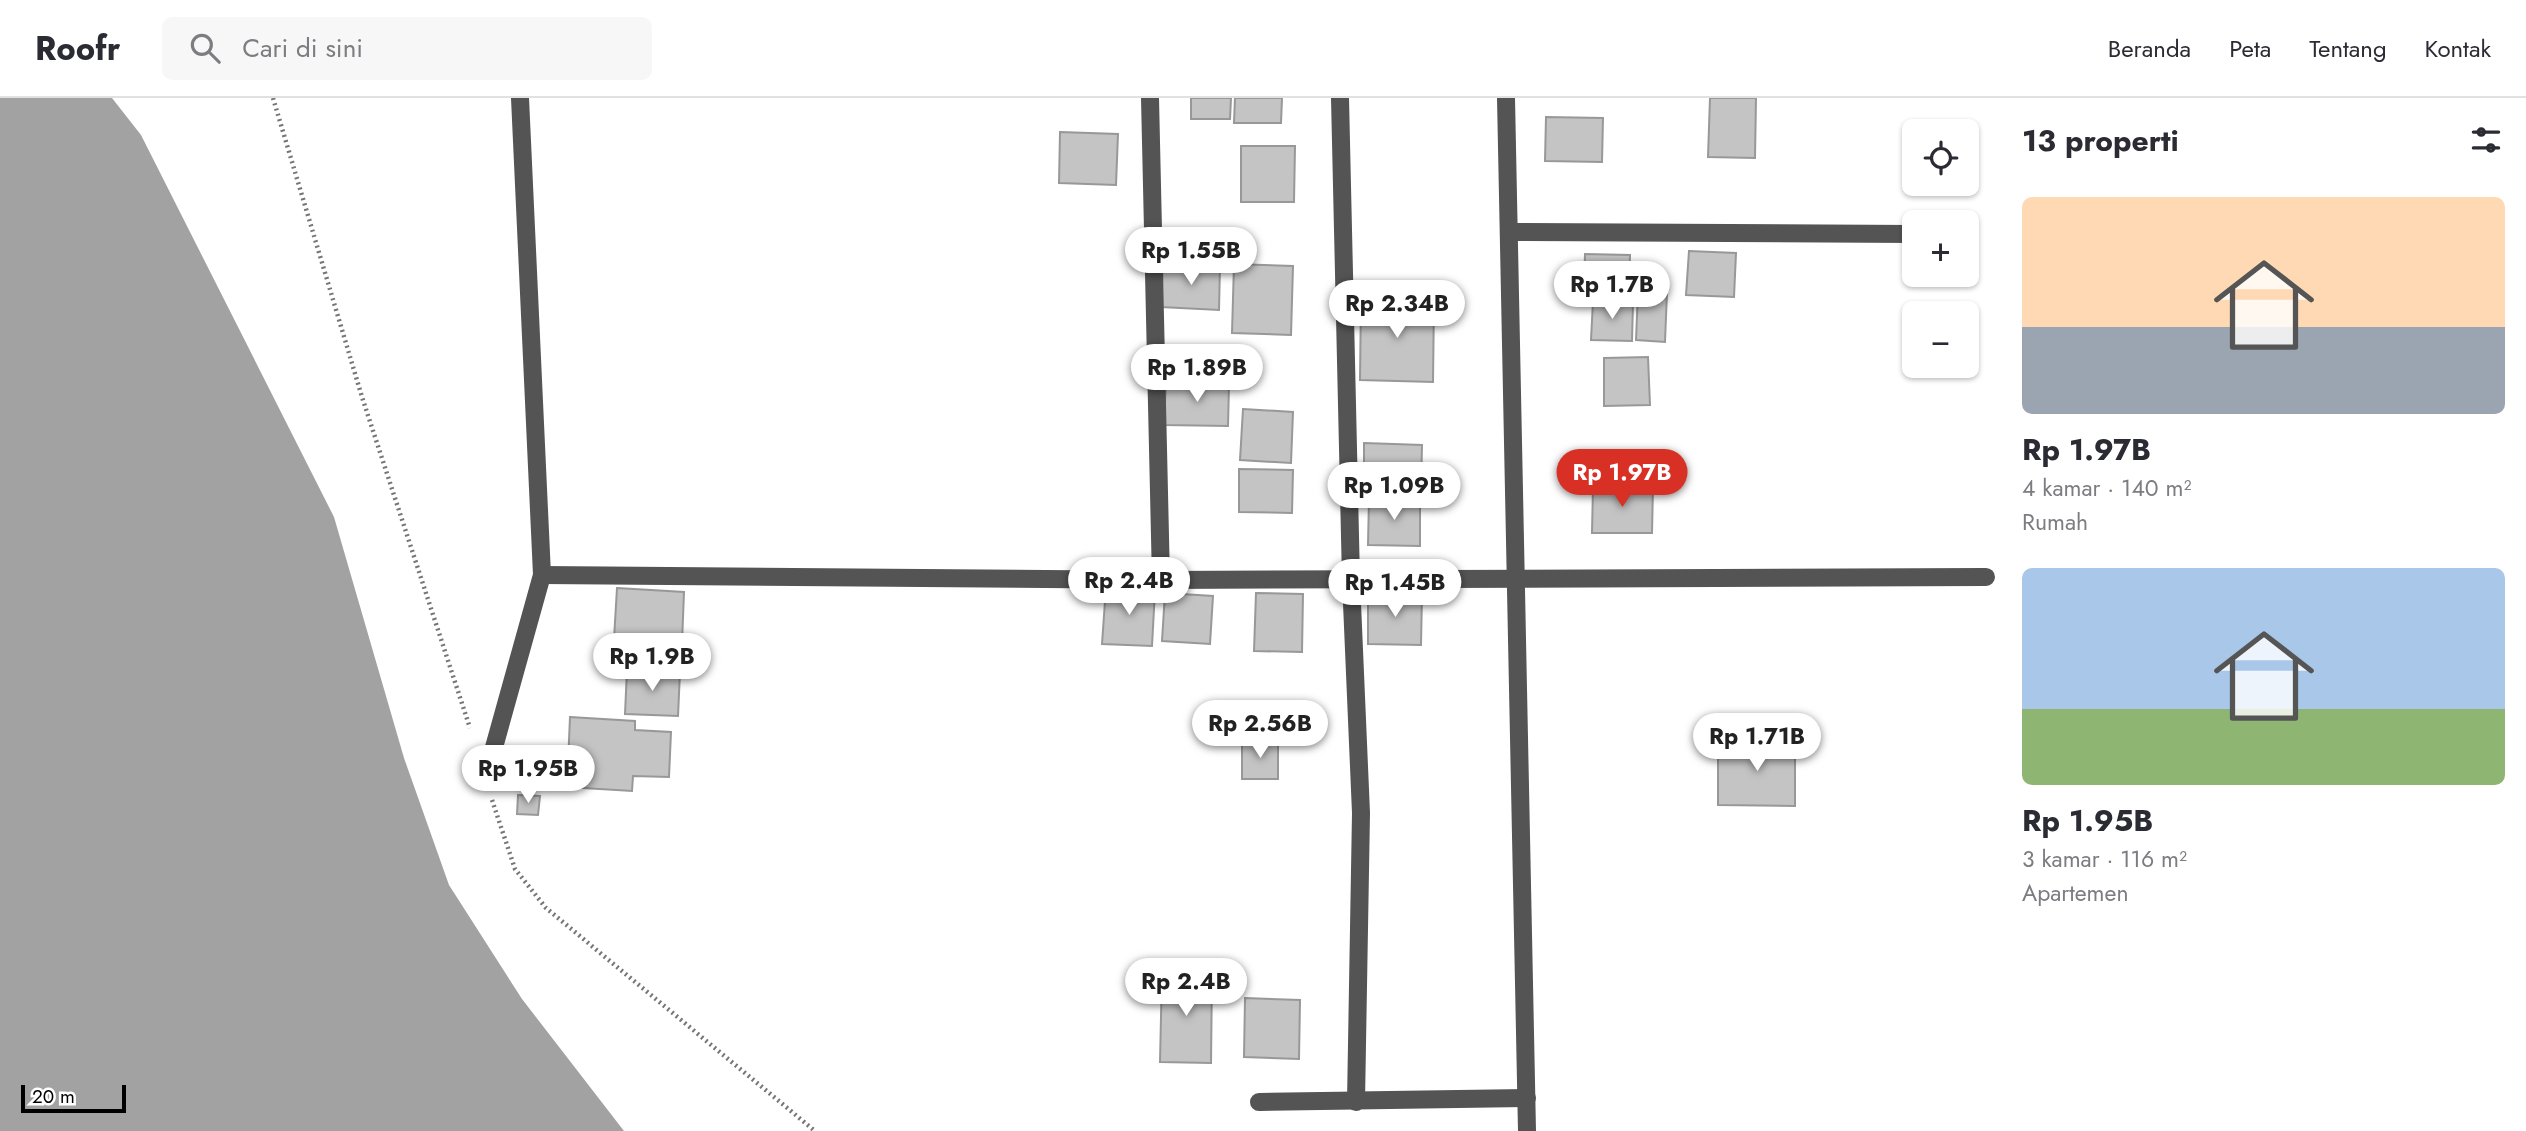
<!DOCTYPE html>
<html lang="id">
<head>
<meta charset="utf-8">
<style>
	:root { --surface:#fff; --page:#f7f7f7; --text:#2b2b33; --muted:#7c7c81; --line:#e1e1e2; --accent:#d93025 }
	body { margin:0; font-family:Jost,sans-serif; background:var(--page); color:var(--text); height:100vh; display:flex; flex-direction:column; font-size:26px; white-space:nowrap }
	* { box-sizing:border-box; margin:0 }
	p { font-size:23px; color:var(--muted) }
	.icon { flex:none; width:38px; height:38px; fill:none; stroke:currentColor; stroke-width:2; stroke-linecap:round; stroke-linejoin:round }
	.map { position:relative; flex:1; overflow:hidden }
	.sheet { display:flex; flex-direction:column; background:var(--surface); width:525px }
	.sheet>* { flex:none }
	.tools { position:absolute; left:1902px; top:21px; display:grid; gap:14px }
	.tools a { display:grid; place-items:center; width:77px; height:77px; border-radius:10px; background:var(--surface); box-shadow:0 2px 5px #0004; font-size:35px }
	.scale { position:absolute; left:21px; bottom:18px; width:105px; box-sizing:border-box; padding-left:7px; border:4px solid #000; border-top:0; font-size:19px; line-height:24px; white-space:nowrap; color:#000; -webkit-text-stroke:5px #fff; paint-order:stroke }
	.price { position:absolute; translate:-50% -60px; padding:0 16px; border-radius:24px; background:#fff; color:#222; font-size:23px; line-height:46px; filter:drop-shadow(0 2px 4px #0008) }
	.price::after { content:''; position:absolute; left:50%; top:42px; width:21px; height:16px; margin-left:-10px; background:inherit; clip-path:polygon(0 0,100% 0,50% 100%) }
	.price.current { background:var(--accent); color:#fff }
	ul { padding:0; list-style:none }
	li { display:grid; align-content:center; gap:14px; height:371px; padding:0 21px }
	li span { display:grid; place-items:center; height:217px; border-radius:10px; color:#555 }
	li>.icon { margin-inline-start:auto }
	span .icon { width:126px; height:126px; fill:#fffc; stroke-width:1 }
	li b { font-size:30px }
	h2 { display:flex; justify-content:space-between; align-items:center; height:84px; padding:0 21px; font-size:30px }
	header { display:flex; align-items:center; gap:42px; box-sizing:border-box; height:98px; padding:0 35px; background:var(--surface); border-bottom:2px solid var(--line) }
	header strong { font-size:33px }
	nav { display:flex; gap:38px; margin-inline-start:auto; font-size:24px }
	.search { width:490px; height:63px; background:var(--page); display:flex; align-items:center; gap:18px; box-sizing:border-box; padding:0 24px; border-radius:10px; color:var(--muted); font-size:26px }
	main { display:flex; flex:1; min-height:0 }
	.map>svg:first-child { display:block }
</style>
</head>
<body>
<header>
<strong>Roofr</strong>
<div class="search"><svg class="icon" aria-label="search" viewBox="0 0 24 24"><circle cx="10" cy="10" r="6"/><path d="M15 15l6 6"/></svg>Cari di sini</div>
<nav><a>Beranda</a><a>Peta</a><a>Tentang</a><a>Kontak</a></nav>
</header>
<main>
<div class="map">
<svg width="2001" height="1033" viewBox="0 0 2001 1033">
	<rect width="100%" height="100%" fill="#fff"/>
	<!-- water -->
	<polygon fill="#a2a2a2" points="0,0 112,0 141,37 334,419 404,660 449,787 522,901 624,1033 0,1033"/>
	<!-- building -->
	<g fill="#c4c4c4" stroke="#989898" stroke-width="2">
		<polygon points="1191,0 1231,0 1230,21 1191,21"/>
		<polygon points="1235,0 1282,0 1281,25 1234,25"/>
		<polygon points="1710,0 1756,0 1755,60 1708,59"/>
		<polygon points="1546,19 1603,20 1602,64 1545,63"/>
		<polygon points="1060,34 1118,36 1116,87 1059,85"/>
		<polygon points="1241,48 1295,48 1294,104 1241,104"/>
		<polygon points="1689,153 1736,155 1734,199 1686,197"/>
		<polygon points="1585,156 1630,157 1629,189 1584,187"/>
		<polygon points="1163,165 1220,168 1219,212 1161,209"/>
		<polygon points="1234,166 1293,168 1291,237 1232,235"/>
		<polygon points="1638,193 1667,194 1665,244 1636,242"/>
		<polygon points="1361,200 1434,202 1433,284 1360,282"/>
		<polygon points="1593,203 1633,205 1632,243 1591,242"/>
		<polygon points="1648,259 1650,307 1604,308 1604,260"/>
		<polygon points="1166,284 1229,286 1228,328 1164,327"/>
		<polygon points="1243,311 1293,314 1291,365 1240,362"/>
		<polygon points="1364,345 1422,347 1421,392 1364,391"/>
		<polygon points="1239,371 1293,372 1292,415 1239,414"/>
		<polygon points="1593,388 1653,388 1652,435 1592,435"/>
		<polygon points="1369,400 1420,401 1420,448 1368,447"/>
		<polygon points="1106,489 1155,492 1152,548 1102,546"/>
		<polygon points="617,490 684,494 682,545 614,541"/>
		<polygon points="1368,494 1422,496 1421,547 1368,546"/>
		<polygon points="1165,495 1213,498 1210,546 1162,543"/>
		<polygon points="1256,495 1303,496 1302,554 1254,553"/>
		<polygon points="627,571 680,574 678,618 625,616"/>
		<polygon points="570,619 635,623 635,632 671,634 669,679 633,678 632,693 567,689"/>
		<rect x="1242" y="642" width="36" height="39"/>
		<polygon points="1718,642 1795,642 1795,708 1718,707"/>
		<polygon points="518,697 540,698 538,717 517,716"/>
		<polygon points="1162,874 1212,875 1211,965 1160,964"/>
		<polygon points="1245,900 1300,902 1299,961 1244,959"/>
	</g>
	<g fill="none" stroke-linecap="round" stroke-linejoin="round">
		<!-- path -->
		<g stroke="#767676" stroke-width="4.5" stroke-dasharray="2 3.5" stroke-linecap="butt">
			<polyline points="273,0 362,299 470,630"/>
			<polyline points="492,702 515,771 546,810 815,1033"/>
		</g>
		<!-- minor -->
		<g stroke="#545454" stroke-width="18">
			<polyline points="1150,0 1161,482"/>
			<polyline points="1340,0 1351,482 1361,715 1356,1004"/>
			<polyline points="1506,0 1527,1033"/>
			<polyline points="1509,134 1914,136"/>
			<polyline points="542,477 1161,482 1986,479"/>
			<polyline points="486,678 542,477 520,0"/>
			<polyline points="1259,1004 1527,1000"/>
		</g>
	</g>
</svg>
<div class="tools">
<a><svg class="icon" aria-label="locate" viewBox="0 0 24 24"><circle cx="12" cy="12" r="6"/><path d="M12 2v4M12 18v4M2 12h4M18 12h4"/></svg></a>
<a>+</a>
<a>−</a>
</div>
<div class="scale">20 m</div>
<b class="price" style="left:1191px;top:189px">Rp 1.55B</b>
<b class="price" style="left:1612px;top:223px">Rp 1.7B</b>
<b class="price" style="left:1397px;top:242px">Rp 2.34B</b>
<b class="price" style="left:1197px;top:306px">Rp 1.89B</b>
<b class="price current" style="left:1622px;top:411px">Rp 1.97B</b>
<b class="price" style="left:1394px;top:424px">Rp 1.09B</b>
<b class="price" style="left:1129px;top:519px">Rp 2.4B</b>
<b class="price" style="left:1395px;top:521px">Rp 1.45B</b>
<b class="price" style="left:652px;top:595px">Rp 1.9B</b>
<b class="price" style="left:1260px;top:662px">Rp 2.56B</b>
<b class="price" style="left:1757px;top:675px">Rp 1.71B</b>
<b class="price" style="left:528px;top:707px">Rp 1.95B</b>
<b class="price" style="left:1186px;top:920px">Rp 2.4B</b>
</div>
<section class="sheet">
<h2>13 properti<svg class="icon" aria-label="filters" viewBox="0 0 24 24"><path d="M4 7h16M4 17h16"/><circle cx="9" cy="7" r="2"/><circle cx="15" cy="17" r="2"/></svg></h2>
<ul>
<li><span style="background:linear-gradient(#ffd9b3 60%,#9aa5b1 0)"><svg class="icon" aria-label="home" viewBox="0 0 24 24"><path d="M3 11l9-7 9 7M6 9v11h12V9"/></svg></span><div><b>Rp 1.97B</b><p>4 kamar · 140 m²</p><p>Rumah</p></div></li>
<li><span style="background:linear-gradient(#a9c7e8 65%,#8fb573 0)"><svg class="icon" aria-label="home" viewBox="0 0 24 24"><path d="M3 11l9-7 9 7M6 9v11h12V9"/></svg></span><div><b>Rp 1.95B</b><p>3 kamar · 116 m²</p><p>Apartemen</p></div></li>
</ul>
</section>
</main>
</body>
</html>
